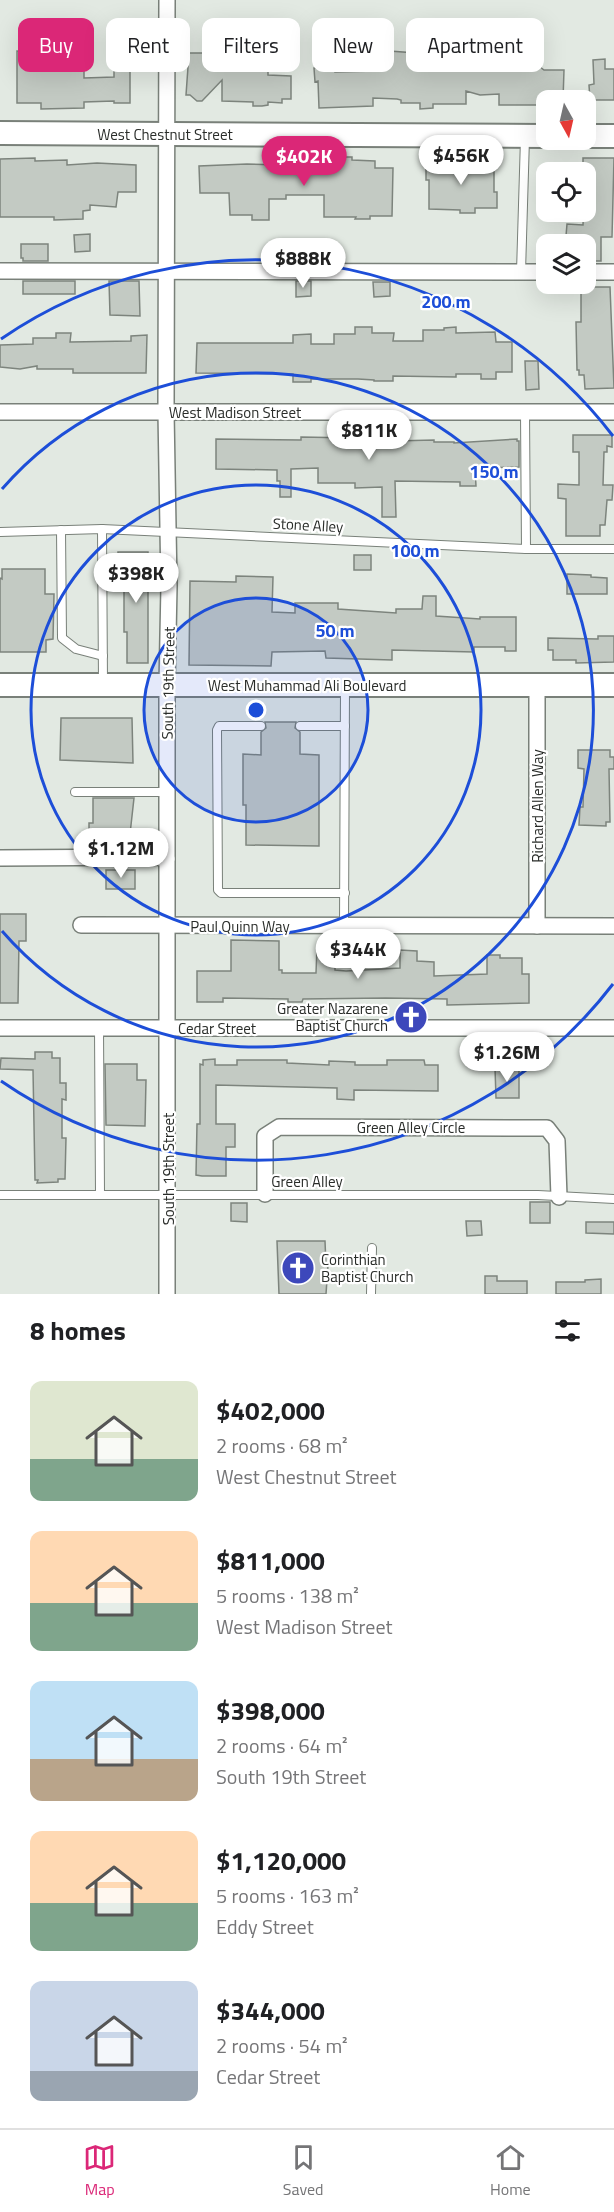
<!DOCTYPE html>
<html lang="en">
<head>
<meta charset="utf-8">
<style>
	:root { --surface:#fff; --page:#f2f2f2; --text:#202124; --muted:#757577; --line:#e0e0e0; --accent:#db2777 }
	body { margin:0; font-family:"Titillium Web",sans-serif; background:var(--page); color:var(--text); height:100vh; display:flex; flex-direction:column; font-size:22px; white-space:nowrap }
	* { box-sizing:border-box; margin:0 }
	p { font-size:20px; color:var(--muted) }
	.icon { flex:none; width:33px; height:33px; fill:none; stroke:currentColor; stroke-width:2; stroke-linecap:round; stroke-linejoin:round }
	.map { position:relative; height:1294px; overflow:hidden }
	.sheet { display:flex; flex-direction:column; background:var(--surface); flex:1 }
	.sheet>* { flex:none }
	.top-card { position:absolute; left:18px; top:18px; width:579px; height:54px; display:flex; gap:12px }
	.needle { width:39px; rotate:172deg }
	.controls { position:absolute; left:536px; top:90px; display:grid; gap:12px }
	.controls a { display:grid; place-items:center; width:60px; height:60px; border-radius:12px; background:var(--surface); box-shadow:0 6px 24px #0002; font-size:30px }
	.price { position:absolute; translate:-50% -51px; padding:0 14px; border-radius:21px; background:#fff; color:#222; font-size:20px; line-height:39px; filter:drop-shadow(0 2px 3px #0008) }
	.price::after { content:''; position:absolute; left:50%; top:36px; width:18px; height:14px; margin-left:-9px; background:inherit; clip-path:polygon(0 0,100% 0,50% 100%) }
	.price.selected { background:var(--accent); color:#fff }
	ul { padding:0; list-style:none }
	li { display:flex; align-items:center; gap:18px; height:150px; padding:0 30px }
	li span { display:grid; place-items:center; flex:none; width:168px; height:120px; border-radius:12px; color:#555 }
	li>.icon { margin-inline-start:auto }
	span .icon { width:72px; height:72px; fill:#fffc; stroke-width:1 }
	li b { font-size:26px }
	h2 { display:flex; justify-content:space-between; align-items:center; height:72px; padding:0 30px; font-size:26px }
	.chip { padding:0 21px; border-radius:12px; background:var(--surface); box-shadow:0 6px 24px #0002; font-size:21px; line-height:54px }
	.chip.selected { background:var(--accent); color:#fff }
	.tab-bar { display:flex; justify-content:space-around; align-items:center; height:84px; border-top:2px solid var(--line); background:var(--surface); font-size:16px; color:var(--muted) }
	.tab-bar a { display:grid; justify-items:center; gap:3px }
	.tab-bar .selected { color:var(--accent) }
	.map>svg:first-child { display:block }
</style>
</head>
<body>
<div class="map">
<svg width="614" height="1294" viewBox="0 0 614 1294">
	<rect width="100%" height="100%" fill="#e2e9e2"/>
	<!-- building -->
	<g fill="#c3cac3" stroke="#7d847d" stroke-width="1.5">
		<polygon points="68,46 84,46 84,78 114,77 114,55 130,55 130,103 114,103 114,101 84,102 84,108 41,109 41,103 17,103 17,51 68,52"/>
		<polygon points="376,50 416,53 416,57 460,56 460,51 496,51 496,68 540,67 544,70 564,70 563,100 537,100 537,105 499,105 499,94 480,95 466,91 466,104 433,104 433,108 420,109 420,103 401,103 401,100 397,99 373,98 373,106 319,108 318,81 315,82 314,68 319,68 319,57 334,56 335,72 376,71"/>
		<polygon points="189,53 205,53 206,68 240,67 239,54 268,54 268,75 291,76 291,99 282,99 282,103 268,102 268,105 262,106 253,106 253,102 222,101 222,80 202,101 197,101 190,95 186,95"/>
		<polygon points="605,59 605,69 614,69 614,100 590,100 589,85 594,84 593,60"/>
		<polygon points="338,157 352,157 352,160 375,161 375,168 393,168 392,216 370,216 370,219 355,219 356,217 324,217 324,195 286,195 286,199 269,199 269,220 252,220 252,215 230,215 229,193 200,193 199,166 247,164 283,165 283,167 307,166 307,162 324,162 324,159 338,159"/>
		<polygon points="35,158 35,161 67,160 67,165 97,163 136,165 136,192 118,192 116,207 90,205 90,210 83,211 83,219 54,220 54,217 0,217 0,159"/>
		<polygon points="583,158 614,158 612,237 601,237 601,261 585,261 585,236 566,236 567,224 583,225 585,172 583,172"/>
		<polygon points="426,163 494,163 494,192 497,192 497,208 475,208 475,213 460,213 460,210 429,209 429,180 426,180"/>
		<polygon points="90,234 90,251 75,252 74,235"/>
		<polygon points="21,244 48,244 48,261 23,261 23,258 21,258"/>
		<rect x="23" y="281" width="52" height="13"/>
		<polygon points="109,281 139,281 140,316 110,315"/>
		<polygon points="296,281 311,281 311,296 296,297"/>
		<polygon points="373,282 390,282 390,296 374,297"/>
		<polygon points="581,287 610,287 614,388 585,389 584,375 579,375 579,370 577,370 576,322 581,322"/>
		<polygon points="355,327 372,327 372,333 394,333 393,341 423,341 423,330 444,330 444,328 456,327 456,333 495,332 496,342 512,342 512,372 496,372 496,379 481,379 481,374 456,374 456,377 393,376 393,381 374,381 374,380 358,379 311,379 311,382 293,382 293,374 196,373 197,343 293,343 293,335 311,334 311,344 334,344 334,334 355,334"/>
		<polygon points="56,333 71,333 70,342 131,341 131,336 147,335 146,373 73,373 73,369 37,369 37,366 20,369 0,367 0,345 33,344 33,338 56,338"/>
		<polygon points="525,361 538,361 539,389 526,390"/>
		<polygon points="573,435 612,435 612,447 607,446 607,452 604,452 603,485 613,485 612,500 607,500 605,525 600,525 600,536 566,536 566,499 558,498 558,484 579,485 579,452 573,452"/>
		<polygon points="301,437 353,438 353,442 434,440 434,442 454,442 454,443 517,439 517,441 519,441 519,467 475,468 476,486 460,486 460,482 395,481 396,517 382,517 382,487 355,488 355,483 318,483 318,468 291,469 291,497 280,497 280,481 277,481 277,470 216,469 216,439 301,440"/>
		<polygon points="118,552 148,552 148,663 127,663 127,632 124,632 124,573 118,573"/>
		<rect x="354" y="555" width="17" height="15"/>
		<polygon points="2,569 45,569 45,594 54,594 53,639 46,640 46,652 0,652 0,578 2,579"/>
		<polygon points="567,574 591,575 591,577 607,578 607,594 567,594"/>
		<polygon points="236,576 273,577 272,612 295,613 295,603 338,603 338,609 396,613 396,609 422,609 423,596 436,596 436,616 480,619 480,617 516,617 516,651 505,651 505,647 474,647 474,652 392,650 392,660 326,658 325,651 272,652 271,666 189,665 190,581 236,582"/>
		<polygon points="598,636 614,636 614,662 576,663 576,660 553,660 553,650 548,650 548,638 598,639"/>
		<polygon points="61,718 132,718 133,763 60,760"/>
		<polygon points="265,722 296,722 295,728 300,732 300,754 319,755 319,846 246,845 246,805 243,805 243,754 261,755 261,732 266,728"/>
		<polygon points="578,750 610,750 610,757 614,757 614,769 609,769 610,822 606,822 606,826 579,825 580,807 583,807 584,769 578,768"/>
		<polygon points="93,798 134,798 130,834 127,834 126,846 89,845 89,823 93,823"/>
		<rect x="106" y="870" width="29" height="19"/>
		<polygon points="0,914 26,914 26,941 19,941 18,1003 0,1003"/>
		<polygon points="231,940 279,941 279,970 282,970 282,973 316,973 317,947 335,947 335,970 346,971 400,968 400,950 417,951 417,961 434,962 434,976 487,974 487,955 500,955 500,958 522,958 522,974 529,974 529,1003 447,1005 447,999 386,998 303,999 302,1002 288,1002 288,999 223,998 223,1002 197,1002 197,971 231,971"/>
		<polygon points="35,1052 52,1052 52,1058 60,1058 60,1083 66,1083 66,1100 62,1099 62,1138 66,1138 65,1179 58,1179 58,1182 37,1183 38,1180 35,1180 33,1070 0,1069 1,1058 35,1059"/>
		<polygon points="215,1059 215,1065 237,1065 237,1060 287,1060 287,1063 329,1065 329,1061 355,1062 355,1065 387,1065 387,1060 424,1060 425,1065 438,1065 438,1091 354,1090 354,1100 337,1099 337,1088 216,1085 216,1124 235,1124 235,1147 226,1147 226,1176 202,1176 196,1175 197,1124 200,1124 200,1064 203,1065 203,1060"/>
		<polygon points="105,1064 137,1064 137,1080 146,1080 145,1126 106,1125"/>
		<polygon points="519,1067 519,1098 496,1098 495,1068"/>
		<rect x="530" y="1202" width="20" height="21"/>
		<polygon points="231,1203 247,1203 247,1222 231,1221"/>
		<polygon points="466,1221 481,1221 482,1235 467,1236"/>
		<polygon points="586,1222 614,1222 614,1234 586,1233"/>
		<polygon points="277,1241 325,1241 326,1265 328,1265 326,1294 279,1294"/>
		<polygon points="485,1276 497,1276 497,1281 527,1281 527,1294 485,1294"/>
		<polygon points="601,1279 601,1294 556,1294 556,1282 585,1282 585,1280"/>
	</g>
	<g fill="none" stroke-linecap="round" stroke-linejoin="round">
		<defs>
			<g id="lane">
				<polyline points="521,272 525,138"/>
				<polyline points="525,412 526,549"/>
				<polyline points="102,529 103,683"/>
				<polyline points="61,530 62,638 76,649 103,656"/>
				<polyline points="0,532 102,529 526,549 614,549"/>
				<polyline points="261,726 219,726 217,730 218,890 221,893 345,893"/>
				<polyline points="300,726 345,726"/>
				<polyline points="75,792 167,792"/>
				<polyline points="344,926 345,687"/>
				<polyline points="99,1028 100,1195"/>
				<polyline points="0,1195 538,1195 614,1199"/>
				<polyline points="371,1294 372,1248"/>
			</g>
			<g id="street">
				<polyline points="167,0 166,412 169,586 167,685 167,1294"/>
				<polyline points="0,271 546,272"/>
				<polyline points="585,272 614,272"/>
				<polyline points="0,412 614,412"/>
				<polyline points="537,685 537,926"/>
				<polyline points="0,858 156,857 167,859"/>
				<polyline points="81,925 614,926"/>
				<polyline points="0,1028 614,1028"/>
				<polyline points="265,1194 265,1136 279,1127 509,1128 547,1128 557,1141 559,1197"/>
			</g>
			<g id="secondary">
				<polyline points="0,133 546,136"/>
				<polyline points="585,136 614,136"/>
				<polyline points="0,685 614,685"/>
			</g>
		</defs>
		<!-- lane casing -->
		<use href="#lane" stroke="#798079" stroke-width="10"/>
		<!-- street casing -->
		<use href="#street" stroke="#798079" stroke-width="18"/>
		<!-- secondary casing -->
		<use href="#secondary" stroke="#798079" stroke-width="26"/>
		<!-- lane -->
		<use href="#lane" stroke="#fff" stroke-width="8"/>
		<!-- street -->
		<use href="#street" stroke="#fff" stroke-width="15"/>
		<!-- secondary -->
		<use href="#secondary" stroke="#fff" stroke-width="22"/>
	</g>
	<!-- distance rings -->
	<circle cx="256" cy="710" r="112" fill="#1d4ed8" fill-opacity=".12"/>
	<g fill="none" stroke="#1d4ed8" stroke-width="3">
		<circle cx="256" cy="710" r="112"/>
		<circle cx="256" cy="710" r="225"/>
		<path d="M2 489A337 337 0 1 1 2 931"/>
		<path d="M613 984A450 450 0 0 1 1 1081M1 339A450 450 0 0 1 613 436"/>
	</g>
	<!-- icons -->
	<defs>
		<symbol id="church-disc" viewBox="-11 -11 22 22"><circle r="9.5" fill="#3d48bb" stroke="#fff"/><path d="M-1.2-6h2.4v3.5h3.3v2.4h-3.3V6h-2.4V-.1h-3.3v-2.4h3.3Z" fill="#fff"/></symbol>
	</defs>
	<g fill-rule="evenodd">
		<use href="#church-disc" x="392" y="998" width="38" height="38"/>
		<use href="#church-disc" x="279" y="1249" width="38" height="38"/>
	</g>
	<g text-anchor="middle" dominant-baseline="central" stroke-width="4.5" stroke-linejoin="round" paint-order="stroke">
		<!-- street labels -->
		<g font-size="15" fill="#292c29" stroke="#fff">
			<text x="165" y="134">West Chestnut Street</text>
			<text x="235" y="412">West Madison Street</text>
			<text transform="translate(308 525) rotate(3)">Stone Alley</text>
			<text transform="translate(168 683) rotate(-89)">South 19th Street</text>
			<text x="307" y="685">West Muhammad Ali Boulevard</text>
			<text transform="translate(537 806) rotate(-90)">Richard Allen Way</text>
			<text x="240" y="926">Paul Quinn Way</text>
			<text x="217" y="1028">Cedar Street</text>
			<text x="411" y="1127">Green Alley Circle</text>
			<text transform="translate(168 1169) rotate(-90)">South 19th Street</text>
			<text x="307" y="1181">Green Alley</text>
		</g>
		<!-- poi labels -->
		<g font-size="15" fill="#292c29" stroke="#fff" text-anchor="end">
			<text x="388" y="1008">Greater Nazarene<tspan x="388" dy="17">Baptist Church</tspan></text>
			<text x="321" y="1259" text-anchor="start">Corinthian<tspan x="321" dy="17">Baptist Church</tspan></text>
		</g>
	</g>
	<circle cx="256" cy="710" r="9" fill="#1d4ed8" stroke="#fff" stroke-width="3"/>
	<g font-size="18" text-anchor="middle" font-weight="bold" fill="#1d4ed8" stroke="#fff" stroke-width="4.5" stroke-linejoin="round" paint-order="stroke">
		<text x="446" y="308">200 m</text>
		<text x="494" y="478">150 m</text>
		<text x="415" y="557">100 m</text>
		<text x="335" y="637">50 m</text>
	</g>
</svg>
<div class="controls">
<a><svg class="needle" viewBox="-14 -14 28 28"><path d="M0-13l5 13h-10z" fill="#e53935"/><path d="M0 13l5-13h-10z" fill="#757577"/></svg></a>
<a><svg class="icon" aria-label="locate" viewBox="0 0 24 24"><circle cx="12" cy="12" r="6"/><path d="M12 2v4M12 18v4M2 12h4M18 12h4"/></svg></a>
<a><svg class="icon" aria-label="layers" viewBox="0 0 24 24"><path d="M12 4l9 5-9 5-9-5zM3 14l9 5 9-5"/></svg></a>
</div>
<b class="price" style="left:461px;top:186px">$456K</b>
<b class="price selected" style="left:304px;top:187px">$402K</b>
<b class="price" style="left:303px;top:289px">$888K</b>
<b class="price" style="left:369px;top:461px">$811K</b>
<b class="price" style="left:136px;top:604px">$398K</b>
<b class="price" style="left:121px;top:879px">$1.12M</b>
<b class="price" style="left:358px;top:980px">$344K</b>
<b class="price" style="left:507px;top:1083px">$1.26M</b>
<div class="top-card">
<a class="chip selected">Buy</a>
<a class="chip">Rent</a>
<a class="chip">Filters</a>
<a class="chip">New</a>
<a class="chip">Apartment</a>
</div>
</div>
<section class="sheet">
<h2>8 homes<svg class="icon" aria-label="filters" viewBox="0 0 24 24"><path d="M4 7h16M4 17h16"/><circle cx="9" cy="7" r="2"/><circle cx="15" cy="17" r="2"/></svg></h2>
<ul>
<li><span style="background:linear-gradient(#dfe7d0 65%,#7fa58c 0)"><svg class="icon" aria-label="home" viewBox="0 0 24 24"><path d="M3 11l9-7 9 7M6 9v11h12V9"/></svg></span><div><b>$402,000</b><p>2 rooms · 68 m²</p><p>West Chestnut Street</p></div></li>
<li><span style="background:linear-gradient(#ffd9b3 60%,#7fa58c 0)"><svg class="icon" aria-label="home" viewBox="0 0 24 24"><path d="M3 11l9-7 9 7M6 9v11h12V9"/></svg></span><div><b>$811,000</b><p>5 rooms · 138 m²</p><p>West Madison Street</p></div></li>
<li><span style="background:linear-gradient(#bfe0f5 65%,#b9a48a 0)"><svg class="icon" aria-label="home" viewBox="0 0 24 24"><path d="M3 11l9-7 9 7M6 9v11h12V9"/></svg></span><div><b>$398,000</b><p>2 rooms · 64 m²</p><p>South 19th Street</p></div></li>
<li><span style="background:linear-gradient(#ffd9b3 60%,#7fa58c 0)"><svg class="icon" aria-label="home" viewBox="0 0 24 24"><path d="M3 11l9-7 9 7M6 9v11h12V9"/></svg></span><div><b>$1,120,000</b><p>5 rooms · 163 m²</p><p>Eddy Street</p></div></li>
<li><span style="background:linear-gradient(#c9d6e8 75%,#9aa5b1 0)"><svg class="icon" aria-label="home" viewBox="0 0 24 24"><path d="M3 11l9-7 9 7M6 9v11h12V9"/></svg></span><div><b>$344,000</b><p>2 rooms · 54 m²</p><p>Cedar Street</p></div></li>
</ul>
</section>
<nav class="tab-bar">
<a class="selected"><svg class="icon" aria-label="map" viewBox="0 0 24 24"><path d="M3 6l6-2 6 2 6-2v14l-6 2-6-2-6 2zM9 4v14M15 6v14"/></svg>Map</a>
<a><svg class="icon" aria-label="saved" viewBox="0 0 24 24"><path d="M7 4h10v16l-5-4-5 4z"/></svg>Saved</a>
<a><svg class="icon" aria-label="home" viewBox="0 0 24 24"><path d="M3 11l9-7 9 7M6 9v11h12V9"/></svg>Home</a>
</nav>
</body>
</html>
